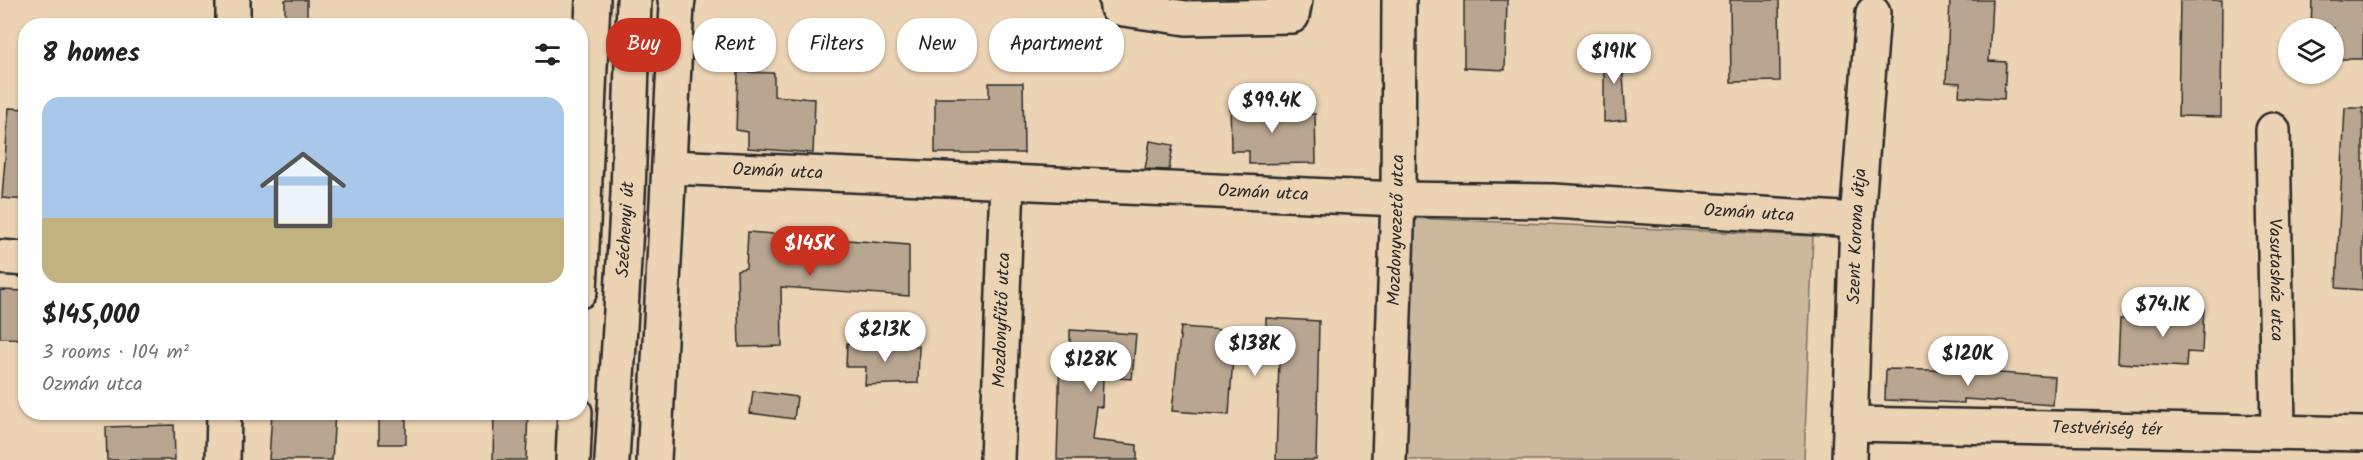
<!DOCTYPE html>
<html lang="en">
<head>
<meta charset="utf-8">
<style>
	:root { --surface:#fff; --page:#f2f2f2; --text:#222; --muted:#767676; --accent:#c8321e }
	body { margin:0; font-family:Kalam,sans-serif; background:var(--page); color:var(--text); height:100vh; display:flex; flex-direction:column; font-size:22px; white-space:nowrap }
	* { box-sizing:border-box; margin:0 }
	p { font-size:20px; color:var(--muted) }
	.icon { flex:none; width:33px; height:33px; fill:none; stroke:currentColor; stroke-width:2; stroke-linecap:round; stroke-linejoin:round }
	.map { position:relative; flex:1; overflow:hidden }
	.panel { position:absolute; left:18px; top:18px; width:570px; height:402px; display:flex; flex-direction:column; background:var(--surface); border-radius:24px; box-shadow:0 2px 4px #0004 }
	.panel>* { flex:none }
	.hud { position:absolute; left:606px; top:18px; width:570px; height:54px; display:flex; gap:12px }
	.controls { position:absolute; left:2278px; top:18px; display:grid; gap:12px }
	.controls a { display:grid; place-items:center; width:66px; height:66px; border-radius:50%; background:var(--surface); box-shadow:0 2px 4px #0004; font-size:30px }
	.price { position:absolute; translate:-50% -51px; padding:0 14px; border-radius:21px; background:#fff; color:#222; font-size:20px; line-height:39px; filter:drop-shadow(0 2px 3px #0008) }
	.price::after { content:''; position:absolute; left:50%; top:36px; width:18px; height:14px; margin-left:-9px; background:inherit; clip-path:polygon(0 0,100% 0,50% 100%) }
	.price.on { background:var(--accent); color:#fff }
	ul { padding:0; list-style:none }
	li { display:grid; align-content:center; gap:12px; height:318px; padding:0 24px }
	li span { display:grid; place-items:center; height:186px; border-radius:18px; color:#555 }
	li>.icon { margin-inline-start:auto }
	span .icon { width:108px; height:108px; fill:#fffc; stroke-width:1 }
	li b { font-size:26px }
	h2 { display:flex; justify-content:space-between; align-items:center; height:72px; padding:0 24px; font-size:26px }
	.chip { padding:0 21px; border-radius:24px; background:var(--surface); box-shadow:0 2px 4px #0004; font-size:21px; line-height:54px }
	.chip.on { background:var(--accent); color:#fff }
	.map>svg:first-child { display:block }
</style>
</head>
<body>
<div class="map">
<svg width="2363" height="460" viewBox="0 0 2363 460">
	<rect width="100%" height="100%" fill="#ebd3b3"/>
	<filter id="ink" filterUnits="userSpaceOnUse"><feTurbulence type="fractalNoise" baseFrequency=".0167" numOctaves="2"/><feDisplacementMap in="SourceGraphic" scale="12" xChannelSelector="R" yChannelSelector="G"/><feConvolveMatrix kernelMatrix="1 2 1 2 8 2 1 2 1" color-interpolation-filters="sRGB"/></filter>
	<g filter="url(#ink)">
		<!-- green -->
		<polygon fill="#ccb89d" stroke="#7c7264" stroke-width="1.5" points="1412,218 1813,236 1804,460 1403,460"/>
		<!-- building -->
		<g fill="#b9a690" stroke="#2b2b2b" stroke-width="1.5">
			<rect x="285" y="0" width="22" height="26"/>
			<polygon points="1464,0 1507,0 1505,70 1464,68"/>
			<polygon points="1730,0 1779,0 1780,81 1731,82"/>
			<polygon points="1950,0 1992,0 1989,61 2006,62 2004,99 1959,96 1960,83 1946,82"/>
			<polygon points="2180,0 2222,0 2221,117 2178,116"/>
			<polygon points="2312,0 2363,0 2363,59 2334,59 2334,28 2311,28"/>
			<polygon points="1604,45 1621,45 1626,120 1604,122"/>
			<polygon points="738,72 774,73 774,96 815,99 813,153 748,148 748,132 736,130"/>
			<polygon points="989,83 1023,83 1024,153 935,153 935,98 989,98"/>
			<polygon points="1230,99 1266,99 1266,115 1315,114 1316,163 1249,164 1249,151 1231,151"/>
			<polygon points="9,108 26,109 26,200 2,198"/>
			<polygon points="2345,108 2363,108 2363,290 2336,288"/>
			<polygon points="1150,141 1173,145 1169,170 1145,169"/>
			<polygon points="748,232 909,245 909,296 781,287 782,346 739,347 737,270 746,268"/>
			<polygon points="0,290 26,291 26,339 0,338"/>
			<polygon points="2170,303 2204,304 2202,353 2187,352 2186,367 2118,363 2120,319 2169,321"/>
			<polygon points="1266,318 1319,321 1316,460 1276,460 1279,359 1233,356 1229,415 1172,411 1181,327 1266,333"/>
			<polygon points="1070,330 1136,334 1132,379 1103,377 1102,407 1096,406 1092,440 1137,445 1137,460 1057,460 1060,358 1070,359"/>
			<polygon points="847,343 919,346 918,383 865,385 866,367 846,367"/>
			<polygon points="1886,369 1973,371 2055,377 2053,405 1964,399 1964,403 1885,400"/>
			<polygon points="753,391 797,397 794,419 750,413"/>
			<polygon points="272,412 335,412 332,460 269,460"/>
			<polygon points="494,412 528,412 526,460 493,460"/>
			<rect x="379" y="415" width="27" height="29"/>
			<polygon points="174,425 175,460 107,460 106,427"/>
		</g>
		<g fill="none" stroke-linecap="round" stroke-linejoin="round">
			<defs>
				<g id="minor">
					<polyline points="1116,0 1117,8 1186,18 1292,16 1295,0"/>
					<polyline points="233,26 233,0"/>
					<path id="s1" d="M2273 130 2278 430"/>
					<path id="s2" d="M670 167 1398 199 1553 201 1857 220"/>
					<polyline points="0,257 26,259"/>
					<polyline points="580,291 593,0"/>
					<path id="s3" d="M1851 424 2363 434"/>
					<polyline points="223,460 224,412"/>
					<polyline points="573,460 575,412"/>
					<path id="s4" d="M612 460 628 194 634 0"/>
					<polyline points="654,460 677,5 675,0"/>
					<path id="s5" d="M997 460 1007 182"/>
					<path id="s6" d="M1389 460 1398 199 1399 0"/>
					<path id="s7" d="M1849 460 1857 220 1873 13"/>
				</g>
				<polyline id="major" points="677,5 678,0"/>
			</defs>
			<!-- minor casing -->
			<use href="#minor" stroke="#2b2b2b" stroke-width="38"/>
			<!-- major casing -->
			<use href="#major" stroke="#2b2b2b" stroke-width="38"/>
			<!-- minor -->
			<use href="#minor" stroke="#ebd3b3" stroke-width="33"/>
			<!-- major -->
			<use href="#major" stroke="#ebd3b3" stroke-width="33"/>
		</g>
	</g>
	<g text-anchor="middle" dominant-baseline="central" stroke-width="5" stroke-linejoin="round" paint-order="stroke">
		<!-- street labels -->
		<g font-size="18" fill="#2b2b2b" stroke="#ebd3b3">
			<text stroke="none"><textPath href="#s2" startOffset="108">Ozmán utca</textPath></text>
			<text stroke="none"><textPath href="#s2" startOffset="594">Ozmán utca</textPath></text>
			<text stroke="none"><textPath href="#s2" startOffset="1080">Ozmán utca</textPath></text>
			<text stroke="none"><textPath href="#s4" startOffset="231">Széchenyi út</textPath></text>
			<text stroke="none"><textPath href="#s6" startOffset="230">Mozdonyvezető utca</textPath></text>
			<text stroke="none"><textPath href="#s7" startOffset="224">Szent Korona útja</textPath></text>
			<text stroke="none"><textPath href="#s1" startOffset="150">Vasutasház utca</textPath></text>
			<text stroke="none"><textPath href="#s5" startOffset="140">Mozdonyfűtő utca</textPath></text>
			<text stroke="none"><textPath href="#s3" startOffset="256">Testvériség tér</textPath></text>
		</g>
	</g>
</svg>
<div class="controls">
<a><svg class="icon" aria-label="layers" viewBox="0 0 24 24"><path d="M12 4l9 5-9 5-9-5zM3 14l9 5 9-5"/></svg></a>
</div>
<b class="price" style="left:1614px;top:85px">$191K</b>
<b class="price" style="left:1272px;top:134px">$99.4K</b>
<b class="price on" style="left:810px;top:277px">$145K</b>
<b class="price" style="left:2163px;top:338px">$74.1K</b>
<b class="price" style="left:885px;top:363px">$213K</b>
<b class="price" style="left:1255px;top:377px">$138K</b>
<b class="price" style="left:1968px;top:387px">$120K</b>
<b class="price" style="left:1091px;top:393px">$128K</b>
<div class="hud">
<a class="chip on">Buy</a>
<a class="chip">Rent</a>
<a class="chip">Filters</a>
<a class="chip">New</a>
<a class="chip">Apartment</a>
</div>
<section class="panel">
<h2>8 homes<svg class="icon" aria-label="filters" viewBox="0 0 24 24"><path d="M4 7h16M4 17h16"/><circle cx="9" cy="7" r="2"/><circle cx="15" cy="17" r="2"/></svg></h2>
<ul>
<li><span style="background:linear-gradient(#a9c7e8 65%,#c2b280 0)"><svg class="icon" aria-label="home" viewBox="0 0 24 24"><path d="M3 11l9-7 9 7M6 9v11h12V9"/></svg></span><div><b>$145,000</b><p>3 rooms · 104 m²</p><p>Ozmán utca</p></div></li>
</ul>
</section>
</div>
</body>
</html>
